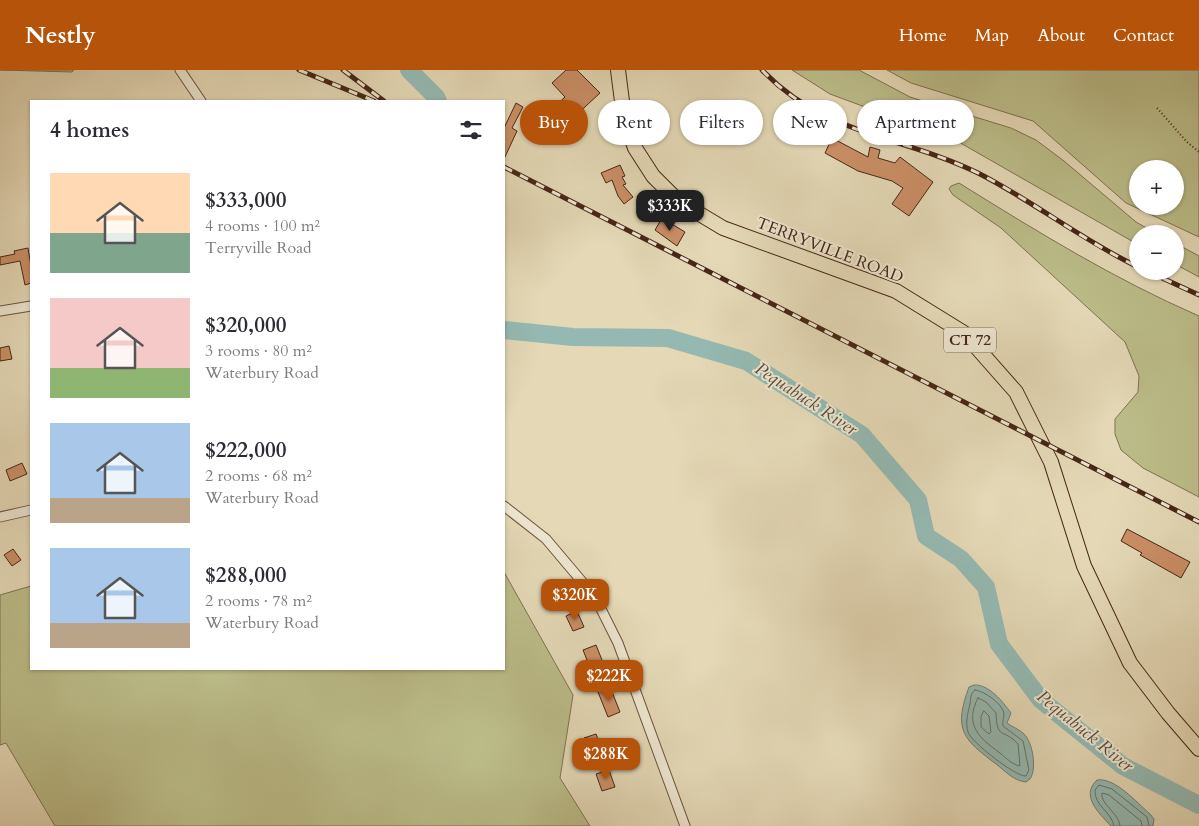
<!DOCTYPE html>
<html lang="en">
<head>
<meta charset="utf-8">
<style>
	:root { --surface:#fff; --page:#f7f7f7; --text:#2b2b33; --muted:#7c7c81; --accent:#b45309 }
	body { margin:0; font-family:Cardo,serif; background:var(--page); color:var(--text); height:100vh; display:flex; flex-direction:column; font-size:19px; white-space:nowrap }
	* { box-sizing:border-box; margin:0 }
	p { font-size:16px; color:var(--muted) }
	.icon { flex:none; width:28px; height:28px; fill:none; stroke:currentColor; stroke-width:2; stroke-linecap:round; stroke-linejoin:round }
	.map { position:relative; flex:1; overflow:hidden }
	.panel { position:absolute; left:30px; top:30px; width:475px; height:570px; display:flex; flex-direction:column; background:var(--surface); border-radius:0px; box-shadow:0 1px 4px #0004 }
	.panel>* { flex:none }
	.hud { position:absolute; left:520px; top:30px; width:475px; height:45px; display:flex; gap:10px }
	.tools { position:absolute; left:1129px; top:90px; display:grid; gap:10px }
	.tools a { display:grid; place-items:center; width:55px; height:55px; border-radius:50%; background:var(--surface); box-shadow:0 1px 4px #0004; font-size:25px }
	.price { position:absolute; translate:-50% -42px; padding:0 11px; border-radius:10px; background:var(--accent); color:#fff; font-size:16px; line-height:32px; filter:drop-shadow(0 1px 2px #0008) }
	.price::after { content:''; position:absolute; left:50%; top:30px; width:15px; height:11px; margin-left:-8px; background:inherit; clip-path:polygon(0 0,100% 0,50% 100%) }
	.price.active { background:#222; color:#fff }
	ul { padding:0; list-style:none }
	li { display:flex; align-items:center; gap:15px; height:125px; padding:0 20px }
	li span { display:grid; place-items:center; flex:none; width:140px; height:100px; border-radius:0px; color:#555 }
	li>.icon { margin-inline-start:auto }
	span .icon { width:60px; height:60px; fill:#fffc; stroke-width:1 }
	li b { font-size:21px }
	h2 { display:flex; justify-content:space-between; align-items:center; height:60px; padding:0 20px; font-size:21px }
	.pill { padding:0 18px; border-radius:22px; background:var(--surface); box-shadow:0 1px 4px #0004; font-size:18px; line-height:45px }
	.pill.active { background:var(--accent); color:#fff }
	header { display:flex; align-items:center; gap:30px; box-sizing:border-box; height:70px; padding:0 25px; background:var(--accent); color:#fff }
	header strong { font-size:24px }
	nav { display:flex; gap:28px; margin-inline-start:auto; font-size:18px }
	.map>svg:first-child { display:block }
</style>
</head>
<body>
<header>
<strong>Nestly</strong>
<nav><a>Home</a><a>Map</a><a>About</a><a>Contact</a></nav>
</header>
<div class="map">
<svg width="1199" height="756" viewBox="0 0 1199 756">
	<rect width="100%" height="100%" fill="#e4d8b6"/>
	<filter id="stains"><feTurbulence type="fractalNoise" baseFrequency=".004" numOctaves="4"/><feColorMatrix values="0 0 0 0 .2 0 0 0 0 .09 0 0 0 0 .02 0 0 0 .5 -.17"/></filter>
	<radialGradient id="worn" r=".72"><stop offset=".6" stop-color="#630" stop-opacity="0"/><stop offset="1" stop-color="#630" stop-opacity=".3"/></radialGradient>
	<!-- green -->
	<g fill="#bbbc89" stroke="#817150" fill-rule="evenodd">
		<polygon points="0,0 74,0 72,2"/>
		<polygon points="792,0 859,0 910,27 1011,58 1036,70 1064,91 1136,152 1157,164 1138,164 1137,174 957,71 830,24"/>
		<path d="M887 0H1199V167L1126 133 1033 51 911 13ZM1138 99H1175V136H1138Z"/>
		<path d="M959 113C1038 162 1114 209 1199 246V427L1143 398 1121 380 1115 364V349L1138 322 1139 306 1125 272 1001 158 953 125 949 119 951 116Z"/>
		<polygon points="1175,173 1199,186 1199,207 1175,194"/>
		<polygon points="504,502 573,625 560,708 590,756 55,756 6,673 0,675 0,525 31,516 31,599 504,599"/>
	</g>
	<!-- water -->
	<g fill="#95b9b2" stroke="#767e74">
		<path d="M974 615C989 614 1003 632 1011 643L1007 653C1012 657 1019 659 1024 664 1033 673 1037 699 1030 709L1026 712C1014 711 1005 701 996 694 963 669 953 660 969 617Z"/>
		<path d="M1097 710C1115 707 1137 733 1150 744L1154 749 1153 756H1111C1099 743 1080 726 1097 710Z"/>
	</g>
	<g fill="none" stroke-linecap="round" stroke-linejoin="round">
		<!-- shore -->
		<g stroke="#6e7064" stroke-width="1">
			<path d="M975 620C984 621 1003 634 1004 644 1004 648 1002 651 1003 656L1023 671 1029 700 1026 706C1016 707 971 672 968 662 965 652 968 643 970 634 971 628 970 624 975 620Z"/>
			<path d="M978 628 986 632 996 643C997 671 1004 658 1018 674L1020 696C1013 695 1006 688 1000 683 979 668 964 655 978 628Z"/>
			<polygon points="984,641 989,646 991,662 989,664 981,657 981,647"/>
			<path d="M1114 756C1112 742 1094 736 1095 720L1099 715 1112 719 1147 747 1149 756"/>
			<path d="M1120 756C1119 743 1100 734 1102 723L1109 725 1141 751 1142 756"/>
		</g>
		<!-- river -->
		<g stroke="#95b9b2" stroke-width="18">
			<polyline points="409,0 436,27 438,31"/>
			<polyline points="504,260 573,267 668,268 746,291 862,365 918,430 926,466 961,489 986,517 999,574 1041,630 1123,696 1199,735"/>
		</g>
	</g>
	<!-- building -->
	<g fill="#cb8f67" stroke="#472616">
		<polygon points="566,0 577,0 600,23 573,48 568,43 561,49 552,39 565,27 552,13"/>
		<polygon points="516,33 523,37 512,58 517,61 504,89 504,58"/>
		<polygon points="832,68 868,87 870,77 880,80 878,88 895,93 900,87 933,112 909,146 892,134 903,118 892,111 858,101 825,83"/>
		<polygon points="620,95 625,106 622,107 626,114 623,115 633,127 624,134 618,126 612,110 606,113 601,103"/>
		<polygon points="662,148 685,162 677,176 655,160"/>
		<polygon points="28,178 31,196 31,213 25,215 20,191 0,195 0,187 15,184 14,181"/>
		<polygon points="9,276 12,289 0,291 0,278"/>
		<polygon points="22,393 27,404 10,411 6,400"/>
		<polygon points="1127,459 1190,492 1181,508 1140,485 1142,483 1121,471"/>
		<polygon points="13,479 21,490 12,496 4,485"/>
		<polygon points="577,541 584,557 573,561 566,546"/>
		<polygon points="596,575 604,595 591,600 583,580"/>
		<polygon points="610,617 620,642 608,647 598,622"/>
		<polygon points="596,664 604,686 592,690 584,668"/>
		<polygon points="609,700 615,717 602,721 596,704"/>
	</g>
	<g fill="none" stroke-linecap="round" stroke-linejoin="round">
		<defs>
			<g id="minor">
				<polyline points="180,0 201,31"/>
				<polyline points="0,241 31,236"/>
				<polyline points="504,436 546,469 595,527 618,573 685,756"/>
				<polyline points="0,447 31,440"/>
			</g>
			<polyline id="highway" points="618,0 624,47 635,78 653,106 678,131 723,158 896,221 964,263 1016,322 1051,392 1084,496 1130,593 1168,643 1199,679"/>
		</defs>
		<!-- minor casing -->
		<use href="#minor" stroke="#6e523e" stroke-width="11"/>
		<!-- highway casing -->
		<use href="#highway" stroke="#472616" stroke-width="16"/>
		<!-- path -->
		<polyline stroke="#472616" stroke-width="2" stroke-dasharray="1 2.5" stroke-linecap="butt" points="1157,38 1187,72 1199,82"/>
		<!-- minor -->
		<use href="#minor" stroke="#ede6d0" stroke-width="9"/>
		<!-- highway -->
		<use href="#highway" stroke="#e4d8b6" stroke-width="14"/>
		<defs>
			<g id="rail">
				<polyline points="299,0 374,31"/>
				<polyline points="343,0 384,31"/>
				<path d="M762 0C825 66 900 65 978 103 1033 131 1082 170 1138 197"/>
				<polyline points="504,97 1199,452"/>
				<polyline points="1147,201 1199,225"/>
			</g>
		</defs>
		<!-- rail casing -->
		<use href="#rail" stroke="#472616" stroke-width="5"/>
		<!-- rail -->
		<use href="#rail" stroke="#ede6d0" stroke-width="3" stroke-dasharray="9" stroke-linecap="butt"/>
	</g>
	<g text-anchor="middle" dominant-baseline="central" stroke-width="4" stroke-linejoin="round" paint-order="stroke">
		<!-- shield labels -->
		<rect fill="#ede6d0" stroke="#79604e" stroke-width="1" x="944" y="257.5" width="52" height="25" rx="4"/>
		<g font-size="15" font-weight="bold" fill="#472616">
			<text x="970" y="270">CT 72</text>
		</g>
		<!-- street labels -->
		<g font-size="16" fill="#472616" stroke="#ede6d0">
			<text transform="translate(830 180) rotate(21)">TERRYVILLE ROAD</text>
		</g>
		<!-- water labels -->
		<g font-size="18" font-style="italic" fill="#5a4b3d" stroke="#ede6d0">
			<text transform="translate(806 329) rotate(33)">Pequabuck River</text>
			<text transform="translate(1085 661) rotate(39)">Pequabuck River</text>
		</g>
	</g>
	<rect width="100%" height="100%" filter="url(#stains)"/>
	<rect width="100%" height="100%" fill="url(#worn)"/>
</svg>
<div class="tools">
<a>+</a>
<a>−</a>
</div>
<b class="price active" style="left:670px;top:162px">$333K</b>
<b class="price" style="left:575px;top:551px">$320K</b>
<b class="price" style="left:609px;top:632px">$222K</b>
<b class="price" style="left:606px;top:710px">$288K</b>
<div class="hud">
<a class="pill active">Buy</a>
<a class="pill">Rent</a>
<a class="pill">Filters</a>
<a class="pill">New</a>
<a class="pill">Apartment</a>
</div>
<section class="panel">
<h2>4 homes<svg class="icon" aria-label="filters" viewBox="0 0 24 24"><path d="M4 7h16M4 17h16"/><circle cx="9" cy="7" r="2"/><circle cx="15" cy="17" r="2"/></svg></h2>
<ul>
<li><span style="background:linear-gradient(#ffd9b3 60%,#7fa58c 0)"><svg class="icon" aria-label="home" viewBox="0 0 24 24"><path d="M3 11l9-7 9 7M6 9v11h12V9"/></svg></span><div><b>$333,000</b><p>4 rooms · 100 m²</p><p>Terryville Road</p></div></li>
<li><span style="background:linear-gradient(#f6c9c9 70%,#8fb573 0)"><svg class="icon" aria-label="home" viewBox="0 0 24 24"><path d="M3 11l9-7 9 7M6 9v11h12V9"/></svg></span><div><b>$320,000</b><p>3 rooms · 80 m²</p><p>Waterbury Road</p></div></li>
<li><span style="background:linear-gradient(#a9c7e8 75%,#b9a48a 0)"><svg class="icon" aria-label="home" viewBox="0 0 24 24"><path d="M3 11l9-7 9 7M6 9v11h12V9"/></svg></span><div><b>$222,000</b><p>2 rooms · 68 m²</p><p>Waterbury Road</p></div></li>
<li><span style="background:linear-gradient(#a9c7e8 75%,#b9a48a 0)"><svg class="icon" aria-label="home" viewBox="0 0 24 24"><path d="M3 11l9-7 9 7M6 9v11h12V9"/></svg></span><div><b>$288,000</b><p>2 rooms · 78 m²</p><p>Waterbury Road</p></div></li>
</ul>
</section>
</div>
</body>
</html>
